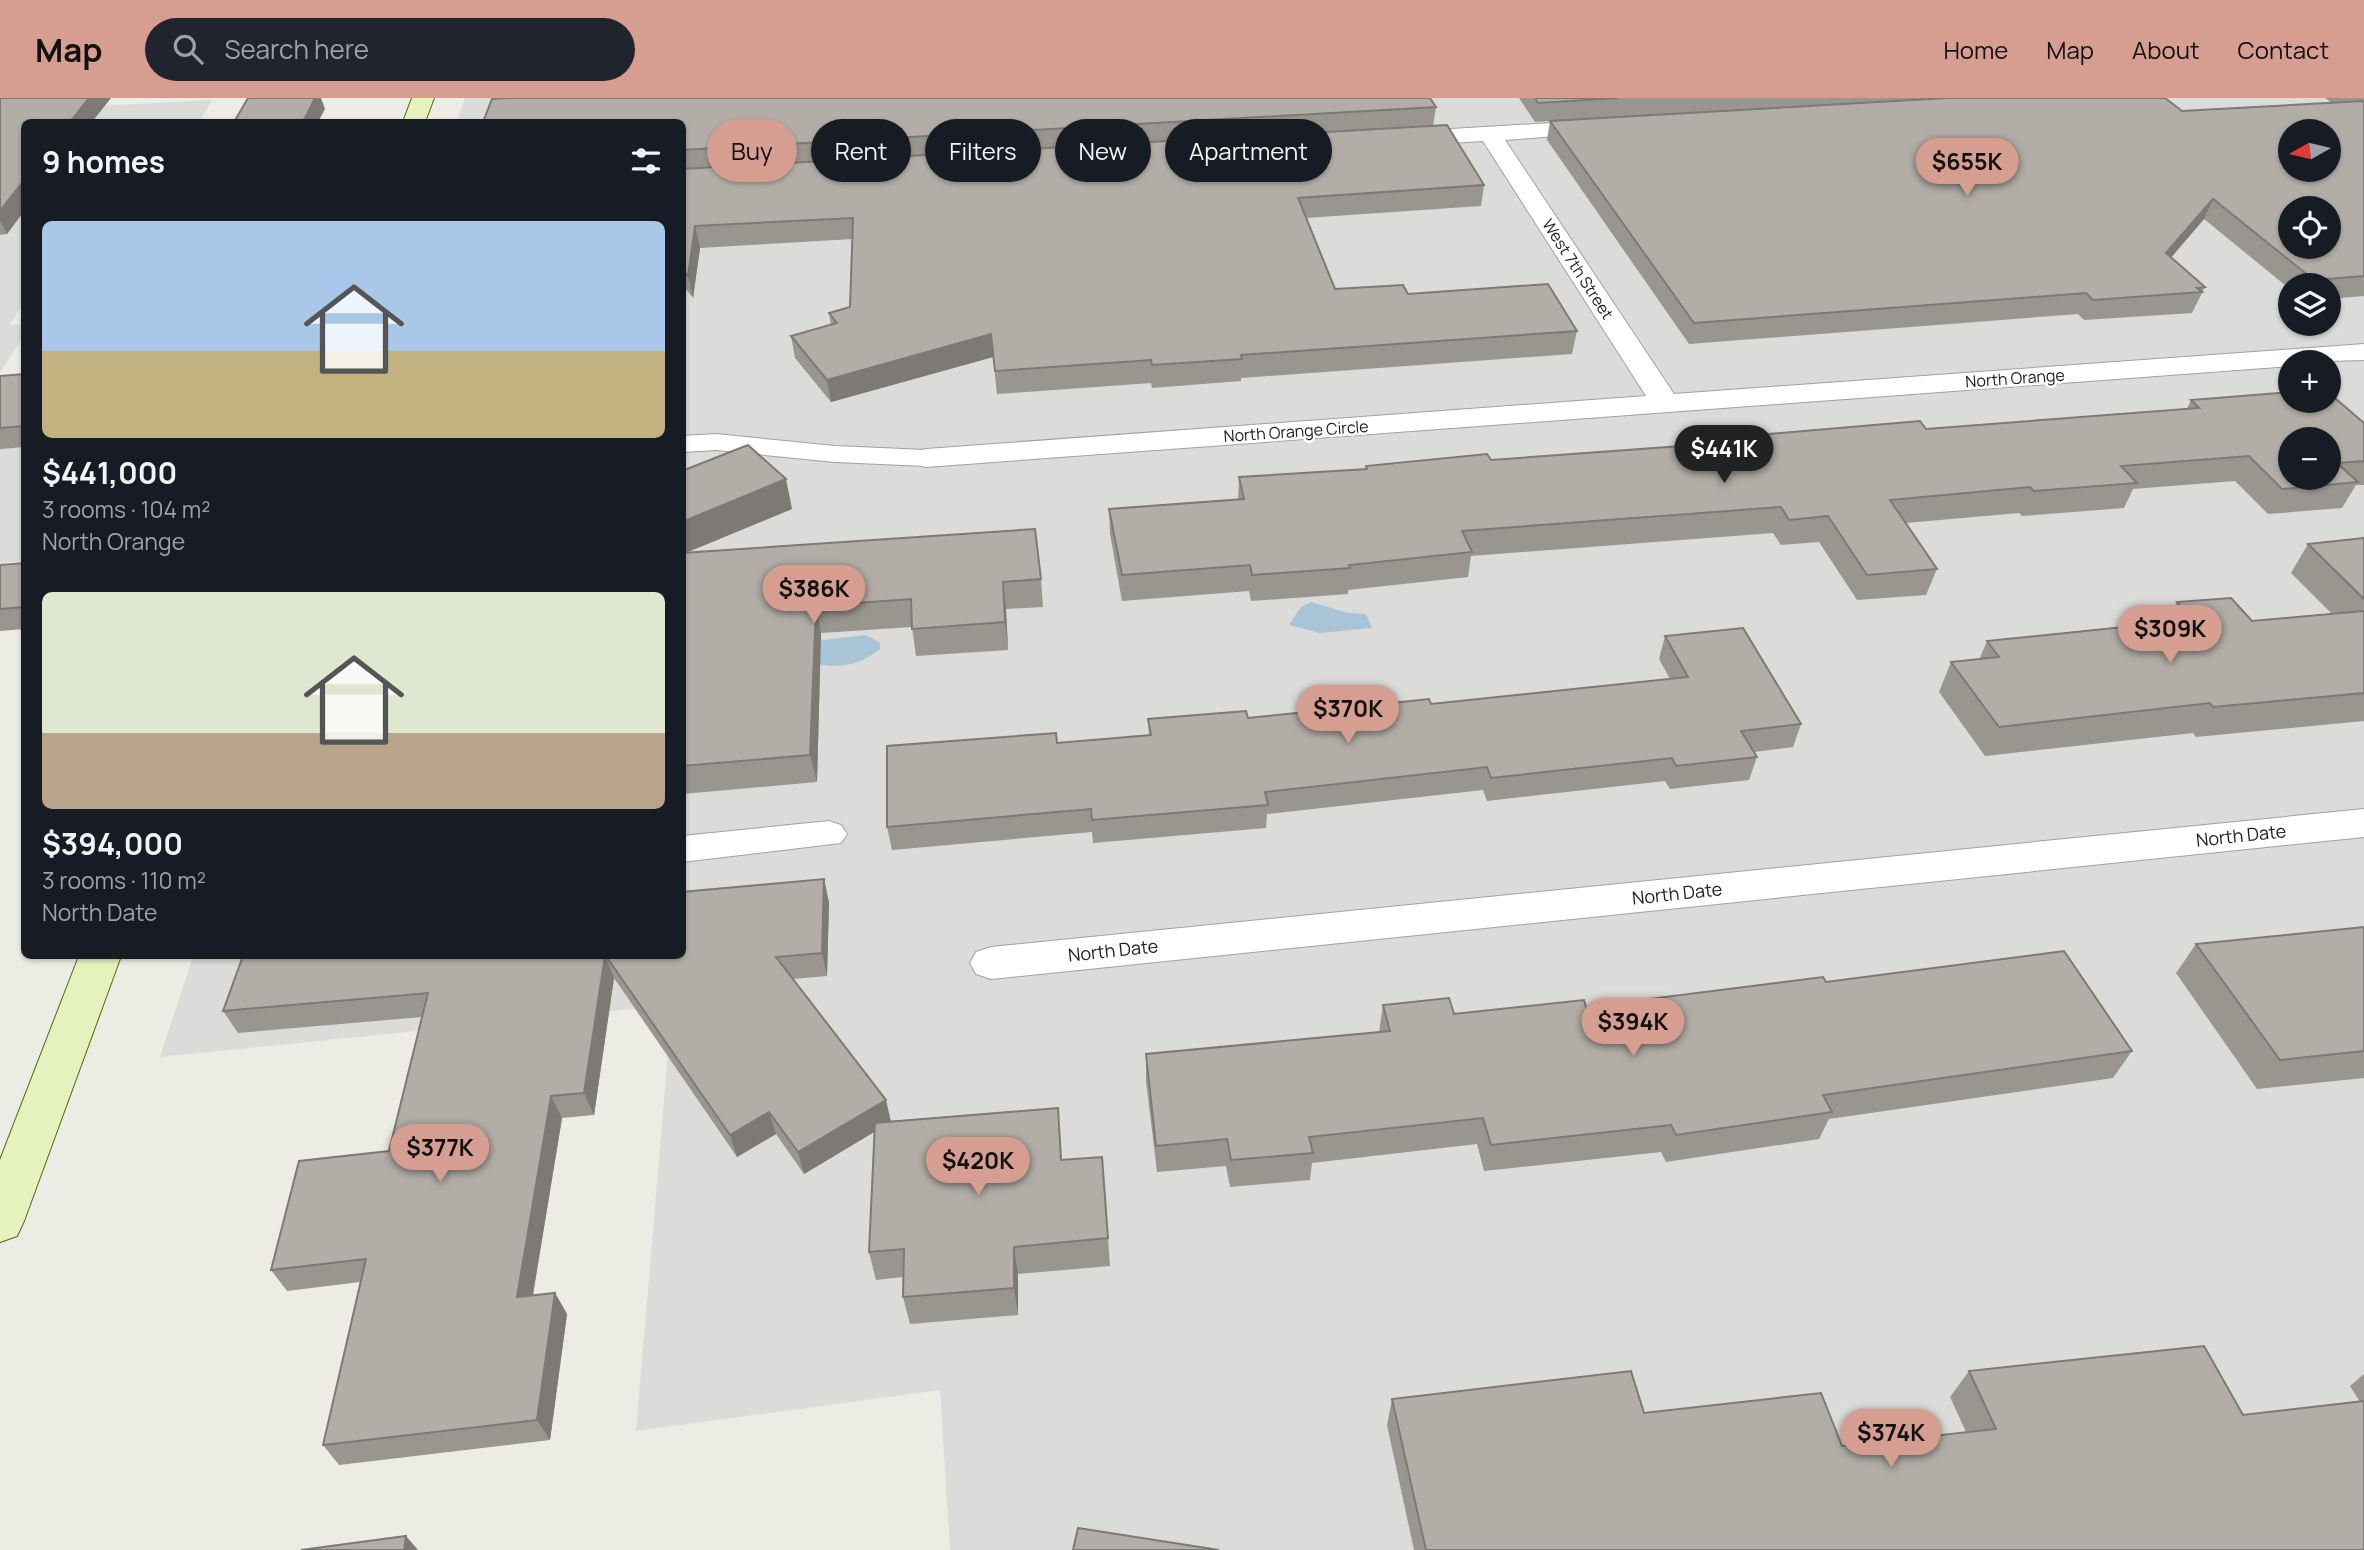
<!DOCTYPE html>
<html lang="en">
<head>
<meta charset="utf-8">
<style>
	:root { --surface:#171b24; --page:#20242c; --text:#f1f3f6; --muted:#9ea1a6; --accent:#d69d91 }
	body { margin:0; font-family:Manrope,sans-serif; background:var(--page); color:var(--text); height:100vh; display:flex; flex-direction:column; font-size:26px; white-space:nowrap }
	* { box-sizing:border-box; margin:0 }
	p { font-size:23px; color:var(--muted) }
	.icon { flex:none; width:38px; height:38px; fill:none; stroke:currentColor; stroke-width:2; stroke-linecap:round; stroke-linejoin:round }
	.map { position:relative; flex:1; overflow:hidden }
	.panel { position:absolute; left:21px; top:21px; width:665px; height:840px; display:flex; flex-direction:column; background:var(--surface); border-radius:10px; box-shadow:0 2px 5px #0004 }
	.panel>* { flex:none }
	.top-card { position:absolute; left:707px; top:21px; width:665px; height:63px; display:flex; gap:14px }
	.needle { width:46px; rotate:262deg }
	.tools { position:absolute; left:2278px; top:21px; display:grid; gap:14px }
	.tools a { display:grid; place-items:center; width:63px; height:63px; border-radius:50%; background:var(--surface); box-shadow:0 2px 5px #0004; font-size:35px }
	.price { position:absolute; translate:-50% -60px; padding:0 16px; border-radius:24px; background:var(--accent); color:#111; font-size:23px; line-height:46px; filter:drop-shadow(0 2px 4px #0008) }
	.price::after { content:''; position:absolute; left:50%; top:42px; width:21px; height:16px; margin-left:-10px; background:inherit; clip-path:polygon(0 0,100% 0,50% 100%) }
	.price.on { background:#222; color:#fff }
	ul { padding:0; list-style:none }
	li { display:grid; align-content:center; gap:14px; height:371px; padding:0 21px }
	li span { display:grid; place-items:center; height:217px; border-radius:10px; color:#555 }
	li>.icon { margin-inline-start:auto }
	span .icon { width:126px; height:126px; fill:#fffc; stroke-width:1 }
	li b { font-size:30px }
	h2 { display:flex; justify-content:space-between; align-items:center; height:84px; padding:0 21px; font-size:30px }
	.chip { padding:0 24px; border-radius:32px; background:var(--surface); box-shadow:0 2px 5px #0004; font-size:24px; line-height:63px }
	.chip.on { background:var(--accent); color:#111 }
	header { display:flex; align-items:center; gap:42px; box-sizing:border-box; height:98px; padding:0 35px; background:var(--accent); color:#111 }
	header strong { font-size:33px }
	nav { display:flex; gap:38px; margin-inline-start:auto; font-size:24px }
	.search { width:490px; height:63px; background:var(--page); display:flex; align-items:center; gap:18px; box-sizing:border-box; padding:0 24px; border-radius:38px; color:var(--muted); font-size:26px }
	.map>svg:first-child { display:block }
</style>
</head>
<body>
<header>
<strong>Map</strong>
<div class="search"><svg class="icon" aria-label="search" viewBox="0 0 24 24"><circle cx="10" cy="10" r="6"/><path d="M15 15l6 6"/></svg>Search here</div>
<nav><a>Home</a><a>Map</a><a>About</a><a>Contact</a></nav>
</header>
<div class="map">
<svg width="2364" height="1452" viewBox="0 0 2364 1452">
	<rect width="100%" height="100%" fill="#edece4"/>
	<!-- residential -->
	<g fill="#dbdbda" fill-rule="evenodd">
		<path d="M465 0H2364V1452H950L940 1292 636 1333 672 907 160 959 193 858H682V24H457ZM2291 33H2329V72H2291ZM2291 110H2329V149H2291ZM2291 187H2329V226H2291ZM2291 264H2329V303H2291ZM2291 341H2329V380H2291Z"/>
		<polygon points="212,2 199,24 24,24 24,203 10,227 24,226 24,237 0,275 0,13"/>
		<polygon points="24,285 24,463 0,465 0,287"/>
	</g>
	<!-- water -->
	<g fill="#a9c4d6">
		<polygon points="1311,504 1348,515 1366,516 1372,530 1320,535 1289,527 1301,509"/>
		<path d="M866 537 880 545V551C859 568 839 571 812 565L814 543Z"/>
	</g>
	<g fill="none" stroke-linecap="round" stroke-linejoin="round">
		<defs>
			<g id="lane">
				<polygon points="716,336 835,348 926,352 936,354 940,360 936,366 926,368 835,364 716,352 682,354 682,338"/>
				<polygon points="829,723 841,727 847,736 841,745 682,764 682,738"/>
			</g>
			<g id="street">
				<polygon points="1602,22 1610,24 1613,29 1610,34 1505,42 1674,296 2364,246 2364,262 2291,264 2291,268 926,369 915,366 911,360 915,354 926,351 1646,298 1483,43 1400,48 1392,46 1388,41 1392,36 1400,34"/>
				<polygon points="2364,711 2364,739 991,881 976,876 970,865 976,854 991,849"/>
			</g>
			<g id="secondary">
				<polygon points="412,0 434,0 425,24 403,24"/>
				<polygon points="79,858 121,858 24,1123 17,1138 0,1144 0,1062"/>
			</g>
		</defs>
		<!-- lane casing -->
		<use href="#lane" stroke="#a1a1a1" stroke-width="2"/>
		<!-- street casing -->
		<use href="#street" stroke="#a1a1a1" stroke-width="2"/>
		<!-- secondary casing -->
		<use href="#secondary" stroke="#4f6811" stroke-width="2"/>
		<!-- lane -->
		<use href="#lane" fill="#fff" fill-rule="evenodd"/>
		<!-- street -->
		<use href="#street" fill="#fff" fill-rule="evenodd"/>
		<!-- secondary -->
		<use href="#secondary" fill="#e6f2be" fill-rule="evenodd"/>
	</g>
	<!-- wall -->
	<g fill="#999690">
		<polygon points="0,0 24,24 24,113 7,136 0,137"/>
		<polygon points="1519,0 1940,0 1535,24"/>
		<polygon points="2325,0 2364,0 2364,198 2329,201 2329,187 2291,187 2291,192 2204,121 2171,159 2205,189 2192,215 2084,222 2078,216 1689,246 1547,42 1550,23 2182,13 2332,5"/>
		<polygon points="1436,9 1433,28 1484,87 1481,108 1306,120 1335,191 1408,196 1577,233 1572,256 1241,280 1241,283 1152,290 1151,285 997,296 993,259 831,304 795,260 791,238 831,227 829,215 850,209 853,141 700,150 693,200 682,186 682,24"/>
		<polygon points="24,276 24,349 1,351 0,352 0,278"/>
		<polygon points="2191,302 2364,325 2364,387 2356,387 2342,410 2268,416 2235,383 2133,391 2124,410 2022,418 2019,415 1906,425 1937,471 1926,497 1857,502 1819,444 1781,447 1773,435 1471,458 1468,479 1348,492 1348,496 1251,503 1249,493 1122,503 1110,436 1109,411 1238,401 1239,379 1365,371 1366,368 1491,362 1731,345 1733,339 1926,331 2187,311"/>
		<polygon points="682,373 792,411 686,455 1041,481 1043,509 1006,511 1008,552 916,558 912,529 821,535 817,684 682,696 682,455 684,455 682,453"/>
		<polygon points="2364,440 2364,623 2196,639 2193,635 1985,658 1939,594 1951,564 1979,562 1987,543 2166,524 2177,504 2252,523 2332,516 2291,475 2308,446"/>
		<polygon points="24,465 24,531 0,533 0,467"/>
		<polygon points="1665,538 1801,626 1793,649 1754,654 1757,659 1749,682 1670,691 1665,683 1487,703 1483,692 1267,716 1266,730 1093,745 1092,734 892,752 887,729 1057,645 1149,637 1148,621 1248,620 1431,606 1670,581 1659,561"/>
		<polygon points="824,781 829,805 827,878 793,881 891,1023 1058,1010 1062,1062 1108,1140 1110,1168 1018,1176 1018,1217 910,1226 903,1199 903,1179 876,1182 869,1154 874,1034 804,1076 776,1036 737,1059 614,880 594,1017 562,1020 533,1197 555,1195 567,1216 550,1342 339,1367 323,1347 360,1184 287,1193 271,1172 389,1053 422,919 238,935 223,913"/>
		<polygon points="2364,829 2364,980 2257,991 2176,875 2196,846"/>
		<polygon points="1826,884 2132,953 2113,980 1829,1021 1819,1041 1666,1064 1661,1054 1484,1073 1477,1046 1312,1065 1310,1082 1230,1089 1226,1068 1157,1074 1146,983 1146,956 1379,934 1383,907 1454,916 1586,909"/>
		<polygon points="1969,1273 2243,1317 2360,1304 2350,1288 2364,1276 2364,1452 1414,1452 1387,1327 1392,1301 1644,1315 1842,1348 1966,1334 1950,1299"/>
	</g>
	<!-- shaded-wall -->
	<g fill="#7d7a75">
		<polygon points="89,0 111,0 92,24 70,24"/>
		<polygon points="315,0 321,0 325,11 318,24 303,24"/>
		<polygon points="24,82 24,113 7,136 0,123 0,113"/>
		<polygon points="2213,101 2204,121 2157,176 2166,155"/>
		<polygon points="695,128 700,150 693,200 688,178"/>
		<polygon points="991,236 993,259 831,304 827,282"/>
		<polygon points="786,381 792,411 685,455 682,447 682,424"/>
		<polygon points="1003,484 1006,511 1008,552 1005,524"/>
		<polygon points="816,508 821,535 817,684 810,657"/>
		<polygon points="824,781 829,805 827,878 822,855"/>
		<polygon points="605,858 614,880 594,1017 584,995"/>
		<polygon points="551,998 562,1020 529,1220 517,1199"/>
		<polygon points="886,1002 891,1024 804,1076 798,1054"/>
		<polygon points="769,1014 776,1036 737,1059 730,1037"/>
		<polygon points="1014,1149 1018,1176 1018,1217 1014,1190"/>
		<polygon points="555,1195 567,1216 550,1342 537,1322"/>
		<polygon points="406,1438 418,1452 404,1452"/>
	</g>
	<!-- building -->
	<g fill="#b2aea7" stroke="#7d7a75" stroke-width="2" fill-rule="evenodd">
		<polygon points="0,0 89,0 70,24 24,24 24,82 0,113"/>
		<polygon points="248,0 315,0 303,24 234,24"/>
		<polygon points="509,0 1430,0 1436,9 682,52 682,24 483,24 492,1"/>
		<polygon points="1535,0 1618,0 1538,5"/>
		<path d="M1947 0H2165L2182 13 2364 3V178L2314 182 2213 101 2166 155 2205 189 2197 190 2202 194 2093 202 2086 195 1694 225 1550 23ZM2291 33H2329V72H2291ZM2291 110H2329V149H2291Z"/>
		<polygon points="1447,27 1484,87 1298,100 1335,191 1403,187 1408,196 1548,186 1577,233 1241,257 1242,261 1152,267 1151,262 995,273 991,236 827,282 791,238 837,225 829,215 850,209 853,120 695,128 688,178 682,171 682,71"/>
		<polygon points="24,276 24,328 0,330 0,278"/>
		<path d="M2291 294V303H2329V295L2364 325V363L2337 365 2358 384 2282 391 2249 358 2121 368 2137 385 2034 393 2030 389 1890 402 1937 471 1867 477 1828 418 1789 422 1781 409 1462 433 1472 454 1349 467 1350 470 1252 477 1250 467 1122 477 1109 411 1244 401 1239 379 1367 371 1366 368 1487 356 1491 362 1736 344 1733 339 1920 323 1926 331 2199 310 2191 302ZM2291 341H2329V380H2291Z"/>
		<polygon points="748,347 786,381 682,424 682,373"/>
		<polygon points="1035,431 1041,481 1003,484 1005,524 912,531 911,501 816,508 810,657 682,668 682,455"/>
		<polygon points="2364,440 2364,501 2308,446"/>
		<polygon points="24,465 24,509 0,511 0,467"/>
		<polygon points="2231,500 2252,523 2364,513 2364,595 2213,609 2210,605 1999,629 1951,564 1999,559 1987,543 2192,522 2177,504"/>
		<polygon points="1743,530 1801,626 1741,633 1757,659 1676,668 1672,660 1491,680 1487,669 1265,694 1268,707 1092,722 1091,711 887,729 887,648 1056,635 1057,645 1151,637 1148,621 1246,613 1248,620 1429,601 1431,606 1688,579 1665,538"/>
		<polygon points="824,781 822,855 776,859 886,1002 798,1054 769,1014 730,1037 606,858 682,858 682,794"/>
		<polygon points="2364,829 2364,953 2280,962 2196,846"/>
		<polygon points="2064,853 2132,953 1823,997 1832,1014 1676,1037 1671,1027 1491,1047 1483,1020 1309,1039 1313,1055 1231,1062 1227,1041 1156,1048 1146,956 1390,933 1383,907 1449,900 1454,916 1584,902 1586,909 1823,879 1826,884"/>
		<polygon points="243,858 605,858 584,995 551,998 517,1199 555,1195 537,1322 323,1347 366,1161 271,1172 299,1063 389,1053 428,895 223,913"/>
		<polygon points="1058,1010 1061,1062 1102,1059 1108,1140 1014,1149 1014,1190 903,1199 904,1151 869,1154 875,1025"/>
		<polygon points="2204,1248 2243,1317 2364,1303 2364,1452 1426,1452 1392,1301 1631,1273 1644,1315 1821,1295 1842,1348 1996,1331 1969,1273"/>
		<polygon points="1078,1430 1219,1452 1073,1452"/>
		<polygon points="406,1438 404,1452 301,1452"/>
	</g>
	<g text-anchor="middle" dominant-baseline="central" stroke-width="5" stroke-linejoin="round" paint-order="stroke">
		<!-- far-street labels -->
		<g font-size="16" fill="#1d1d1d" stroke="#fff">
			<text transform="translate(1578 171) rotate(57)">West 7th Street</text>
			<text transform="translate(2015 280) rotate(-4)">North Orange</text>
			<text transform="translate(1296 333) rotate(-4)">North Orange Circle</text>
		</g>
		<!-- street labels -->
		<g font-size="18" fill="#1d1d1d" stroke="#fff">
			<text transform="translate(2241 737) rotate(-6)">North Date</text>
			<text transform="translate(1677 795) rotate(-6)">North Date</text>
			<text transform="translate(1113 852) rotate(-6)">North Date</text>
		</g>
	</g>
</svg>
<div class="tools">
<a><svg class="needle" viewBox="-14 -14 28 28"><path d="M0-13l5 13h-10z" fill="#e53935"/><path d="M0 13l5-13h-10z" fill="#9ea1a6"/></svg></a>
<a><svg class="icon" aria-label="locate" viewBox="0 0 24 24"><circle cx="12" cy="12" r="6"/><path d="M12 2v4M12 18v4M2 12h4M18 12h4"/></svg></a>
<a><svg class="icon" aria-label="layers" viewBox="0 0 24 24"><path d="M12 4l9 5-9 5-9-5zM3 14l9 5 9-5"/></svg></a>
<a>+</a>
<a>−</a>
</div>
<b class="price" style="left:1967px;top:100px">$655K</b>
<b class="price on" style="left:1724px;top:387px">$441K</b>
<b class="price" style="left:814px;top:527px">$386K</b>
<b class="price" style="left:2170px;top:567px">$309K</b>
<b class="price" style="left:1348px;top:647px">$370K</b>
<b class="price" style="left:1633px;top:960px">$394K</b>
<b class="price" style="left:440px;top:1086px">$377K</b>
<b class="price" style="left:978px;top:1099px">$420K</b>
<b class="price" style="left:1891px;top:1371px">$374K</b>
<div class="top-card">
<a class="chip on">Buy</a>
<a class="chip">Rent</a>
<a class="chip">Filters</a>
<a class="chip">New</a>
<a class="chip">Apartment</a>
</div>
<section class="panel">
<h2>9 homes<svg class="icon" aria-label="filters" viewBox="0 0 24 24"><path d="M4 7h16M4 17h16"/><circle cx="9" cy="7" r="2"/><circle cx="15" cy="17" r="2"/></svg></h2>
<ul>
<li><span style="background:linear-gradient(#a9c7e8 60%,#c2b280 0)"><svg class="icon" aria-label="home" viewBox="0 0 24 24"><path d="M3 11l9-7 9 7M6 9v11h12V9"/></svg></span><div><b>$441,000</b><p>3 rooms · 104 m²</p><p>North Orange</p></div></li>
<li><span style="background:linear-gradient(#dfe7d0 65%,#b9a48a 0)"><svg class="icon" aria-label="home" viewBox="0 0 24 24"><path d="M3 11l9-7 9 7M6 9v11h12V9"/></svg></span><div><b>$394,000</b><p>3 rooms · 110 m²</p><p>North Date</p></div></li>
</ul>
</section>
</div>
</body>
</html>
